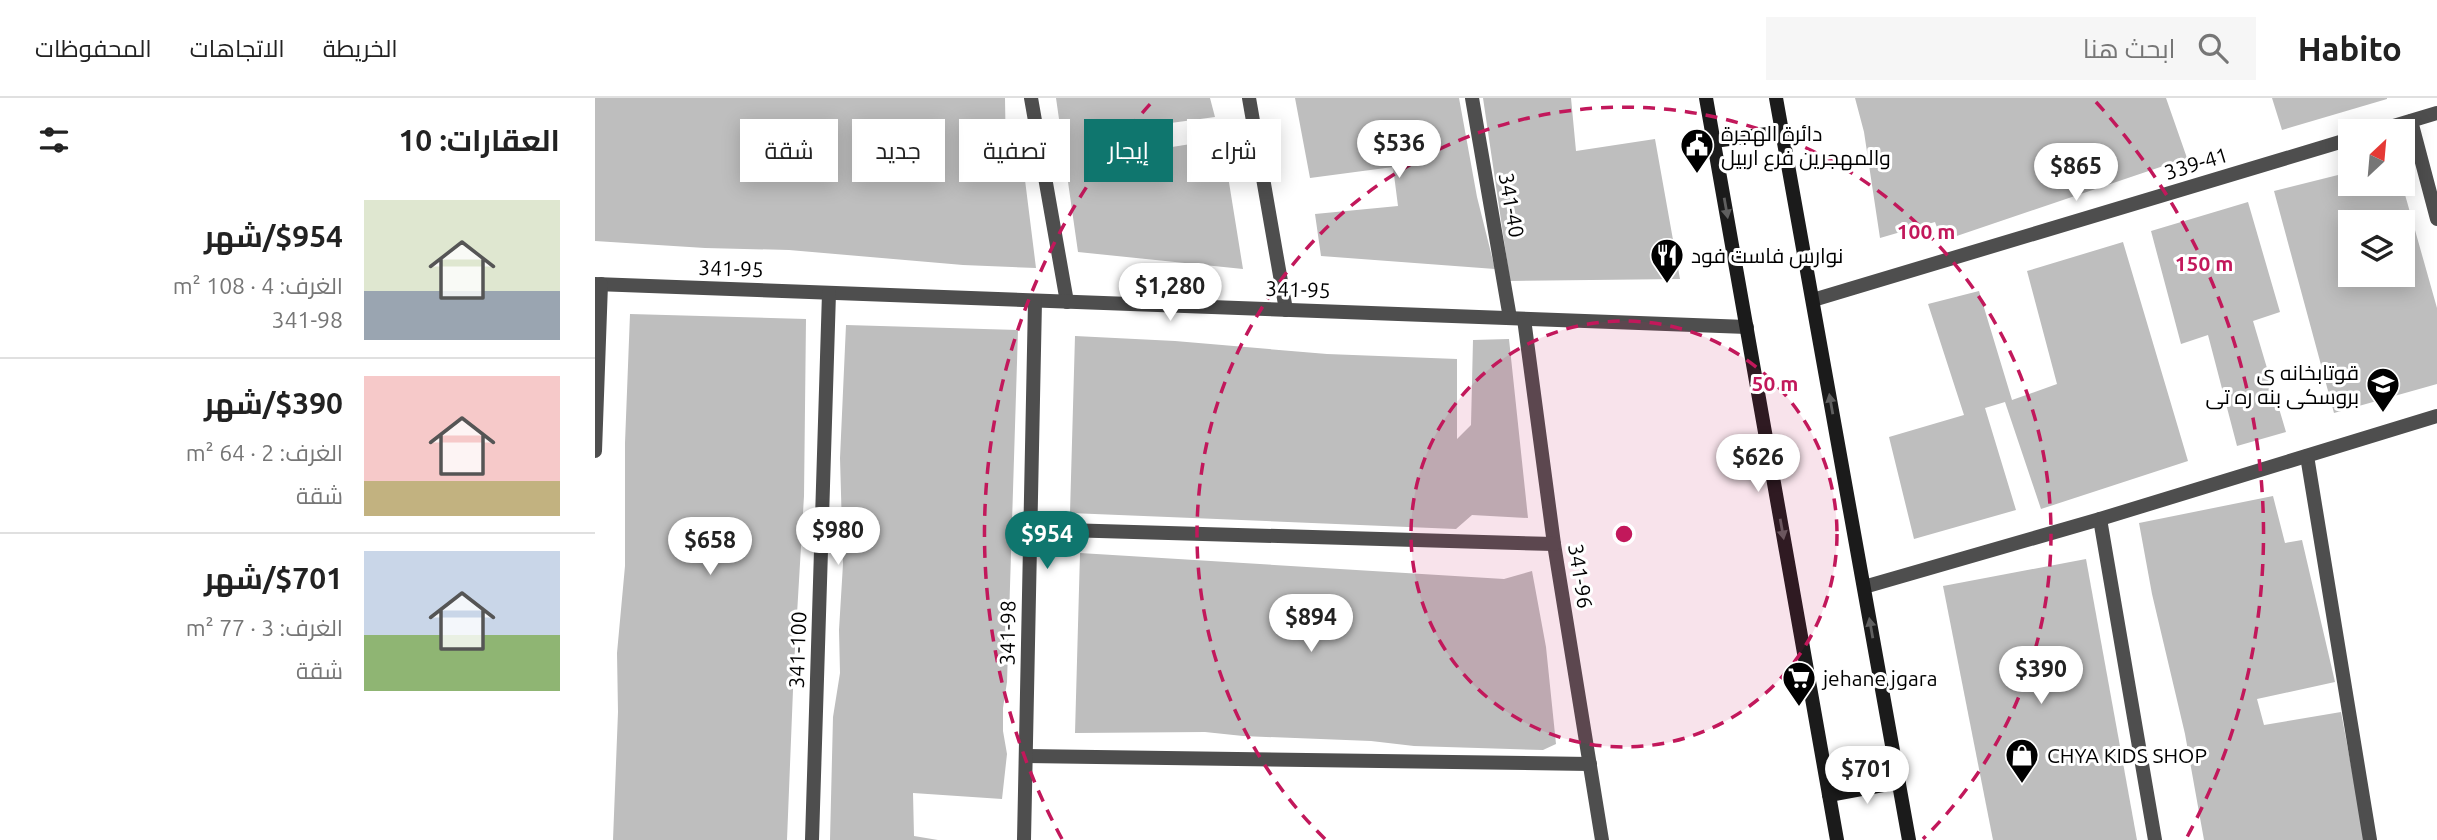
<!DOCTYPE html>
<html lang="ar">
<head>
<meta charset="utf-8">
<style>
	:root { --surface:#fff; --page:#f6f6f6; --text:#222; --muted:#767676; --line:#e0e0e0; --accent:#0f766e }
	body { margin:0; font-family:Ubuntu,Cairo,sans-serif; background:var(--page); color:var(--text); direction:rtl; height:100vh; display:flex; flex-direction:column; font-size:26px; white-space:nowrap }
	* { box-sizing:border-box; margin:0 }
	p { font-size:23px; color:var(--muted) }
	.icon { flex:none; width:38px; height:38px; fill:none; stroke:currentColor; stroke-width:2; stroke-linecap:round; stroke-linejoin:round }
	.map { position:relative; flex:1; overflow:hidden; direction:ltr }
	.side { display:flex; flex-direction:column; background:var(--surface); width:595px }
	.side>* { flex:none }
	.hud { position:absolute; left:21px; top:21px; width:665px; height:63px; direction:rtl; display:flex; gap:14px }
	.needle { width:46px; rotate:26deg }
	.controls { position:absolute; left:1743px; top:21px; display:grid; gap:14px }
	.controls a { display:grid; place-items:center; width:77px; height:77px; border-radius:0px; background:var(--surface); box-shadow:0 4px 18px #0003; font-size:35px }
	.price { position:absolute; translate:-50% -60px; padding:0 16px; border-radius:24px; background:#fff; color:#222; font-size:23px; line-height:46px; filter:drop-shadow(0 2px 4px #0008) }
	.price::after { content:''; position:absolute; left:50%; top:42px; width:21px; height:16px; margin-left:-10px; background:inherit; clip-path:polygon(0 0,100% 0,50% 100%) }
	.price.active { background:var(--accent); color:#fff }
	ul { padding:0; list-style:none }
	li { display:flex; align-items:center; gap:21px; height:175px; padding:0 35px }
	li+li { border-top:2px solid var(--line) }
	li span { display:grid; place-items:center; flex:none; width:196px; height:140px; border-radius:0px; color:#555 }
	li>.icon { margin-inline-start:auto }
	span .icon { width:84px; height:84px; fill:#fffc; stroke-width:1 }
	li b { font-size:30px }
	h2 { display:flex; justify-content:space-between; align-items:center; height:84px; padding:0 35px; font-size:30px }
	.chip { padding:0 24px; border-radius:0px; background:var(--surface); box-shadow:0 4px 18px #0003; font-size:24px; line-height:63px }
	.chip.active { background:var(--accent); color:#fff }
	header { display:flex; align-items:center; gap:42px; box-sizing:border-box; height:98px; padding:0 35px; background:var(--surface); border-bottom:2px solid var(--line) }
	header strong { font-size:33px }
	nav { display:flex; gap:38px; margin-inline-start:auto; font-size:24px }
	.search { width:490px; height:63px; background:var(--page); display:flex; align-items:center; gap:18px; box-sizing:border-box; padding:0 24px; border-radius:0px; color:var(--muted); font-size:26px }
	main { display:flex; flex:1; min-height:0 }
	.map>svg:first-child { display:block }
</style>
</head>
<body>
<header>
<strong>Habito</strong>
<div class="search"><svg class="icon" aria-label="search" viewBox="0 0 24 24"><circle cx="10" cy="10" r="6"/><path d="M15 15l6 6"/></svg>ابحث هنا</div>
<nav><a>الخريطة</a><a>الاتجاهات</a><a>المحفوظات</a></nav>
</header>
<main>
<div class="map">
<svg width="1842" height="742" viewBox="0 0 1842 742">
	<rect width="100%" height="100%" fill="#fff"/>
	<!-- building -->
	<g fill="#bebebe" fill-rule="evenodd">
		<polygon points="0,0 410,0 411,63 382,63 428,66 441,170 368,167 194,152 110,150 0,143"/>
		<polygon points="461,0 615,0 620,19 546,29 552,53 627,41 648,171 483,154"/>
		<polygon points="700,0 864,0 882,99 900,171 726,158 720,116 803,108 798,69 715,80"/>
		<polygon points="888,0 976,0 981,53 1060,41 1085,181 915,183"/>
		<polygon points="1260,0 1571,0 1592,60 1347,143 1340,124 1285,140 1269,34"/>
		<polygon points="1677,0 1792,0 1792,1 1687,32"/>
		<path d="M1755 74V86H1807L1842 210V286L1739 315 1679 93ZM1755 124H1808V177H1755Z"/>
		<polygon points="1653,104 1685,214 1658,223 1691,334 1642,348 1613,237 1586,246 1556,133"/>
		<polygon points="1528,144 1593,363 1446,411 1410,304 1390,310 1421,412 1319,441 1294,339 1369,317 1333,206 1384,193 1417,302 1462,286 1432,173"/>
		<polygon points="35,216 211,221 209,398 199,567 192,742 18,742 23,614 22,555 30,468 30,345"/>
		<polygon points="251,227 423,232 412,584 408,610 408,633 412,656 407,701 318,695 319,738 343,742 235,742 238,619 245,575 244,532 248,466 245,360"/>
		<polygon points="480,238 580,243 732,256 862,261 862,341 876,327 878,242 914,241 933,420 877,417 861,431 475,415"/>
		<polygon points="1678,398 1690,445 1707,442 1740,584 1662,601 1669,627 1746,614 1770,742 1609,742 1590,636 1557,496 1544,425"/>
		<polygon points="485,455 909,481 937,473 951,549 961,646 948,652 819,648 776,643 648,638 610,634 480,635"/>
		<polygon points="1491,461 1542,742 1398,742 1348,488"/>
	</g>
	<g fill="none" stroke-linecap="round" stroke-linejoin="round">
		<!-- minor -->
		<g stroke="#4e4e4e" stroke-width="14">
			<polyline points="436,0 472,204"/>
			<polyline points="654,0 691,212"/>
			<polyline points="877,0 915,220"/>
			<polyline points="1816,23 1842,121"/>
			<polyline points="1782,33 1842,15"/>
			<polyline points="0,186 1152,229"/>
			<polyline points="1218,202 1755,41"/>
			<polyline points="929,221 959,446 1007,742"/>
			<polyline points="0,353 6,186"/>
			<polyline points="1712,358 1775,742"/>
			<polyline points="1505,421 1560,742"/>
			<polyline points="435,431 959,446"/>
			<polyline points="1269,489 1505,421 1842,318"/>
			<polyline points="431,658 995,666"/>
			<polyline points="217,742 234,195"/>
			<polyline points="429,742 440,203"/>
		</g>
		<!-- secondary -->
		<g stroke="#1b1b1b" stroke-width="14">
			<polyline points="1111,0 1242,742"/>
			<polyline points="1181,0 1314,742"/>
			<polyline points="1119,43 1187,34"/>
			<polyline points="1234,697 1304,684"/>
		</g>
	</g>
	<!-- one-way arrows -->
	<defs><path id="oneway-solid" d="M-6-.8H1V-3.2L6.5 0L1 3.2V.8H-6Z" transform="scale(1.75)"/></defs>
	<g fill="#5f5f5f">
		<use href="#oneway-solid" transform="translate(1131 110) rotate(80)"/>
		<use href="#oneway-solid" transform="translate(1236 306) rotate(-100)"/>
		<use href="#oneway-solid" transform="translate(1187 431) rotate(80)"/>
		<use href="#oneway-solid" transform="translate(1276 530) rotate(-100)"/>
	</g>
	<!-- distance rings -->
	<circle cx="1029" cy="436" r="213" fill="#c2185b" fill-opacity=".12"/>
	<g fill="none" stroke="#c2185b" stroke-width="3.5" stroke-dasharray="12 9">
		<circle cx="1029" cy="436" r="213"/>
		<path d="M730 741A427 427 0 1 1 1328 741"/>
		<path d="M467 741A640 640 0 0 1 557 4M1501 4A640 640 0 0 1 1591 741"/>
	</g>
	<!-- icons -->
	<defs>
		<symbol id="civic-pin" viewBox="-11 -11 22 30"><path d="M0 17L-7.5 6A9.5 9.5 0 1 1 7.5 6Z" fill="#000" stroke="#fff"/><path d="M-.6-6.5H3V-4.5H.6V-3L4-1V1h2V6H-6V1h2V-1L-.6-3ZM-1.2 2.5V6h2.4V2.5Z" fill="#fff"/></symbol>
		<symbol id="restaurant-pin" viewBox="-11 -11 22 30"><path d="M0 17L-7.5 6A9.5 9.5 0 1 1 7.5 6Z" fill="#000" stroke="#fff"/><path d="M-5-6h1v4h1v-4h1v4h1v-4h1v5L-1.5 .5V6h-2V.5L-5-1ZM5-6V6H3V1.5H1.5Q1.5-4 5-6Z" fill="#fff"/></symbol>
		<symbol id="school-pin" viewBox="-11 -11 22 30"><path d="M0 17L-7.5 6A9.5 9.5 0 1 1 7.5 6Z" fill="#000" stroke="#fff"/><path d="M0-5L7-2L0 1L-7-2ZM-4 1L0 2.5L4 1V4Q0 6-4 4Z" fill="#fff"/></symbol>
		<symbol id="supermarket-pin" viewBox="-11 -11 22 30"><path d="M0 17L-7.5 6A9.5 9.5 0 1 1 7.5 6Z" fill="#000" stroke="#fff"/><path d="M-6-5.5h2.5l.6 2H6L4.5 2H-2.5L-4.4-4H-6ZM-1.5 3.2a1.3 1.3 0 1 0 .1 0ZM3 3.2a1.3 1.3 0 1 0 .1 0Z" fill="#fff"/></symbol>
		<symbol id="shop-pin" viewBox="-11 -11 22 30"><path d="M0 17L-7.5 6A9.5 9.5 0 1 1 7.5 6Z" fill="#000" stroke="#fff"/><path d="M-5-2.5h2.3a2.7 3.5 0 0 1 5.4 0H5L5.5 6h-11ZM-1.5-2.5h3a1.5 2.3 0 0 0-3 0Z" fill="#fff"/></symbol>
	</defs>
	<g fill-rule="evenodd">
		<use href="#civic-pin" x="1083" y="28" width="38" height="52"/>
		<use href="#restaurant-pin" x="1053" y="138" width="38" height="52"/>
		<use href="#school-pin" x="1769" y="267" width="38" height="52"/>
		<use href="#supermarket-pin" x="1185" y="561" width="38" height="52"/>
		<use href="#shop-pin" x="1408" y="638" width="38" height="52"/>
	</g>
	<g text-anchor="middle" dominant-baseline="central" stroke-width="6" stroke-linejoin="round" paint-order="stroke">
		<!-- poi labels -->
		<g font-size="21" fill="#000" stroke="#fff" text-anchor="start">
			<text x="1126" y="35">دائرة الهجرة<tspan x="1126" dy="24">والمهجرين فرع اربيل</tspan></text>
			<text x="1096" y="157">نوارس فاست فود</text>
			<text x="1764" y="274" text-anchor="end">قوتابخانه ى<tspan x="1764" dy="24">بروسكى بنه ره تى</tspan></text>
			<text x="1228" y="580">jehane jgara</text>
			<text x="1452" y="657">CHYA KIDS SHOP</text>
		</g>
		<!-- street labels -->
		<g font-size="21" fill="#000" stroke="#fff">
			<text transform="translate(1601 65) rotate(-17)">339-41</text>
			<text transform="translate(917 107) rotate(80)">341-40</text>
			<text transform="translate(136 170) rotate(2)">341-95</text>
			<text transform="translate(703 191) rotate(2)">341-95</text>
			<text transform="translate(986 478) rotate(81)">341-96</text>
			<text transform="translate(412 535) rotate(-89)">341-98</text>
			<text transform="translate(202 552) rotate(-88)">341-100</text>
		</g>
	</g>
	<circle cx="1029" cy="436" r="10" fill="#c2185b" stroke="#fff" stroke-width="3.5"/>
	<g font-size="21" text-anchor="middle" font-weight="bold" fill="#c2185b" stroke="#fff" stroke-width="6" stroke-linejoin="round" paint-order="stroke">
		<text x="1331" y="141">100 m</text>
		<text x="1609" y="173">150 m</text>
		<text x="1180" y="293">50 m</text>
	</g>
</svg>
<div class="controls">
<a><svg class="needle" viewBox="-14 -14 28 28"><path d="M0-13l5 13h-10z" fill="#e53935"/><path d="M0 13l5-13h-10z" fill="#767676"/></svg></a>
<a><svg class="icon" aria-label="layers" viewBox="0 0 24 24"><path d="M12 4l9 5-9 5-9-5zM3 14l9 5 9-5"/></svg></a>
</div>
<b class="price" style="left:804px;top:82px">$536</b>
<b class="price" style="left:1481px;top:105px">$865</b>
<b class="price" style="left:575px;top:225px">$1,280</b>
<b class="price" style="left:1163px;top:396px">$626</b>
<b class="price" style="left:243px;top:469px">$980</b>
<b class="price active" style="left:452px;top:473px">$954</b>
<b class="price" style="left:115px;top:479px">$658</b>
<b class="price" style="left:716px;top:556px">$894</b>
<b class="price" style="left:1446px;top:608px">$390</b>
<b class="price" style="left:1272px;top:708px">$701</b>
<div class="hud">
<a class="chip">شراء</a>
<a class="chip active">إيجار</a>
<a class="chip">تصفية</a>
<a class="chip">جديد</a>
<a class="chip">شقة</a>
</div>
</div>
<section class="side">
<h2>العقارات: 10<svg class="icon" aria-label="filters" viewBox="0 0 24 24"><path d="M4 7h16M4 17h16"/><circle cx="9" cy="7" r="2"/><circle cx="15" cy="17" r="2"/></svg></h2>
<ul>
<li><span style="background:linear-gradient(#dfe7d0 65%,#9aa5b1 0)"><svg class="icon" aria-label="home" viewBox="0 0 24 24"><path d="M3 11l9-7 9 7M6 9v11h12V9"/></svg></span><div><b>$954/شهر</b><p>الغرف: 4 · 108 m²</p><p>341-98</p></div></li>
<li><span style="background:linear-gradient(#f6c9c9 75%,#c2b280 0)"><svg class="icon" aria-label="home" viewBox="0 0 24 24"><path d="M3 11l9-7 9 7M6 9v11h12V9"/></svg></span><div><b>$390/شهر</b><p>الغرف: 2 · 64 m²</p><p>شقة</p></div></li>
<li><span style="background:linear-gradient(#c9d6e8 60%,#8fb573 0)"><svg class="icon" aria-label="home" viewBox="0 0 24 24"><path d="M3 11l9-7 9 7M6 9v11h12V9"/></svg></span><div><b>$701/شهر</b><p>الغرف: 3 · 77 m²</p><p>شقة</p></div></li>
</ul>
</section>
</main>
</body>
</html>
